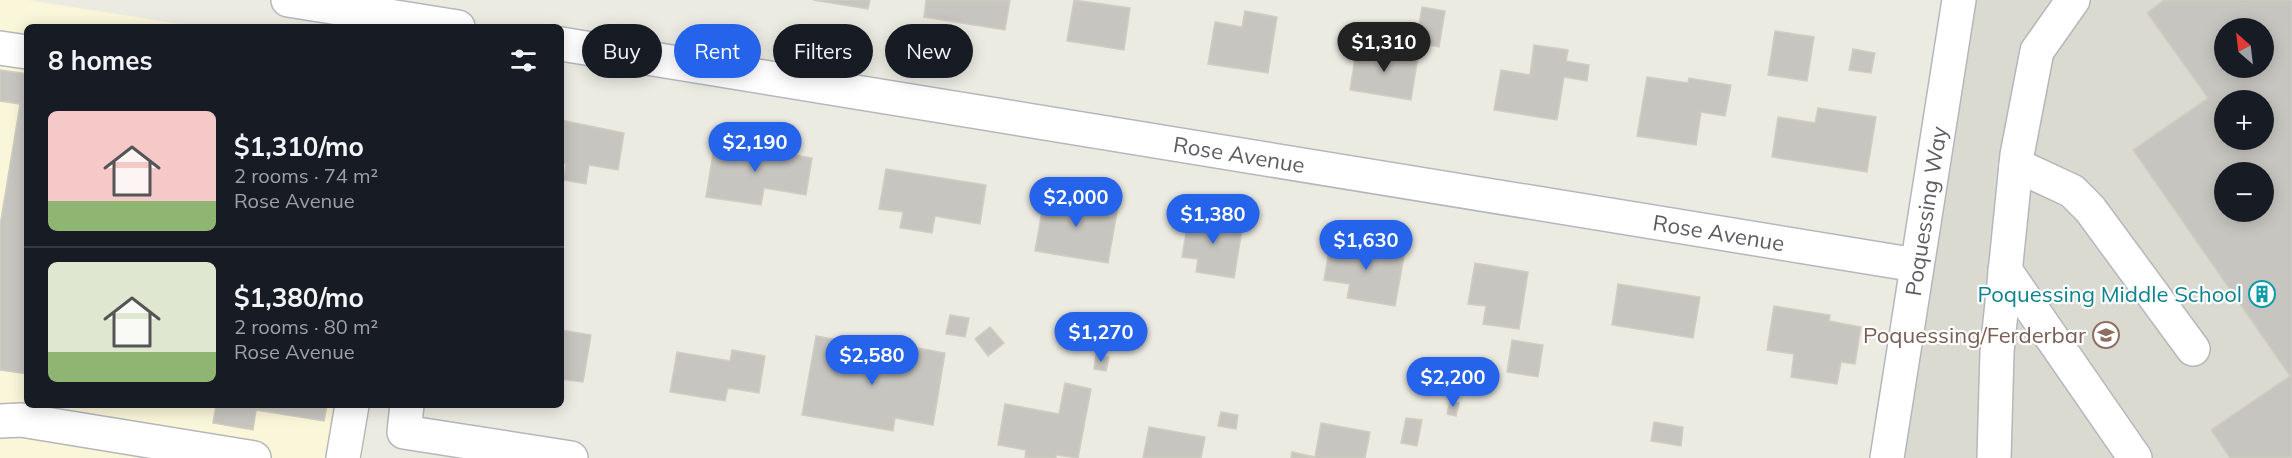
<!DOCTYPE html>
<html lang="en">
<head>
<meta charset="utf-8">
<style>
	:root { --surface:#171b24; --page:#242831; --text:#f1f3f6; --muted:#9ea1a6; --line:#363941; --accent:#2563eb }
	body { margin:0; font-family:Mulish,sans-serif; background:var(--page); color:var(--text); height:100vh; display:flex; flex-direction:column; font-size:22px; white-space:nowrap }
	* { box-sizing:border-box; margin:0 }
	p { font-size:20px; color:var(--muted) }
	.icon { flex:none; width:33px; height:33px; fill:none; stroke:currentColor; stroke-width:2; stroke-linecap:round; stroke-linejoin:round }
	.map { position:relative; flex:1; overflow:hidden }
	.panel { position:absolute; left:24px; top:24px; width:540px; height:384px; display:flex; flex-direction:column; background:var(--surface); border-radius:9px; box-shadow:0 3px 15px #0003 }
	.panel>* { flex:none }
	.banner { position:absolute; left:582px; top:24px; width:570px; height:54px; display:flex; gap:12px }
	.needle { width:39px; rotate:332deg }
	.buttons { position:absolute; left:2214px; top:18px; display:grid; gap:12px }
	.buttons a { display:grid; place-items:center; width:60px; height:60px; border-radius:50%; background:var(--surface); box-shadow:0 3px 15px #0003; font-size:30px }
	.price { position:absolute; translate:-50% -51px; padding:0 14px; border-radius:21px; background:var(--accent); color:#fff; font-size:20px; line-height:39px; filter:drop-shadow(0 2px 3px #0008) }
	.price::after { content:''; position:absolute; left:50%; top:36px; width:18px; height:14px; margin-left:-9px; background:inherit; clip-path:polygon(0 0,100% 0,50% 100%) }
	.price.on { background:#222; color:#fff }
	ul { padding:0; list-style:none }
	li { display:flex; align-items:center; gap:18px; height:150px; padding:0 24px }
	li+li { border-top:2px solid var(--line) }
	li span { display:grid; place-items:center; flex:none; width:168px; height:120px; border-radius:9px; color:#555 }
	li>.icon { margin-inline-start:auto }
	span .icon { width:72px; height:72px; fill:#fffc; stroke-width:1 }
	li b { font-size:26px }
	h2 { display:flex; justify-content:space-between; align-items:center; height:72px; padding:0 24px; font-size:26px }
	.chip { padding:0 21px; border-radius:27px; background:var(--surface); box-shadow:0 3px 15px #0003; font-size:21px; line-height:54px }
	.chip.on { background:var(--accent); color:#fff }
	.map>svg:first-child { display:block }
</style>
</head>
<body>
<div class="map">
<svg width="2292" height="458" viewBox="0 0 2292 458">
	<rect width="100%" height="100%" fill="#ecebe2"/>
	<!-- commercial -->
	<polygon fill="#faf6d9" points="0,0 28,0 198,27 27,27 27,405 370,405 362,458 0,458"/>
	<!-- education -->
	<path fill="#dbdad1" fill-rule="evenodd" d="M1975 0H2292V458H1901ZM2224 28H2264V68H2224ZM2224 100H2264V140H2224ZM2224 172H2264V212H2224Z"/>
	<!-- building -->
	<g fill="#c7c5bf" stroke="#d0cdc1" stroke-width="1.5" fill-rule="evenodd">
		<polygon points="813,0 870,0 868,9"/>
		<polygon points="926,0 1010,0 1005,30 924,17"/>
		<polygon points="1074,0 1130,8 1124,50 1067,41"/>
		<path d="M2164 0H2292V458H2230L2211 430 2290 376 2133 150 2208 98 2147 13ZM2224 28H2264V68H2224ZM2224 100H2264V140H2224ZM2224 172H2264V212H2224Z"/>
		<polygon points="1422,7 1445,11 1439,47 1416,43"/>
		<polygon points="1245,11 1277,17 1268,73 1208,64 1215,22 1242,27"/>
		<polygon points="1775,31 1814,37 1807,81 1768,75"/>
		<polygon points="1534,45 1568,50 1566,61 1589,65 1587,81 1564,77 1557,120 1494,110 1501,70 1530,75"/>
		<polygon points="1357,46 1418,56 1411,100 1350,90"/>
		<polygon points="1853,49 1875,53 1871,73 1849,70"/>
		<polygon points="0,70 27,74 27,374 0,370 0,226 20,104 0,101"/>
		<polygon points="1647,77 1688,83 1689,78 1731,85 1725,116 1701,112 1696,145 1637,136"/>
		<polygon points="1818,108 1876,117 1867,172 1772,157 1778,117 1815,123"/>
		<polygon points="561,120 624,133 618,170 589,165 586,184 563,180 566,164 561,163"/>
		<polygon points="715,141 812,158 806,195 764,188 761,205 706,197"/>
		<polygon points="886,169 986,185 980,224 935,216 932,233 900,228 903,212 879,209"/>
		<polygon points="1045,194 1118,206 1108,263 1035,251"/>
		<polygon points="1189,215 1243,224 1234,278 1196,272 1198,259 1182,257"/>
		<polygon points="1331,239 1405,251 1395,306 1347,298 1350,284 1324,280"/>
		<polygon points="1475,263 1528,272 1519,329 1483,324 1486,306 1468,304"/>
		<polygon points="1618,284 1700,297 1693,338 1612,325"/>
		<polygon points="1774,306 1830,315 1829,321 1861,327 1855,364 1841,362 1837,384 1791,377 1794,354 1767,350"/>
		<polygon points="950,315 969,318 965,337 946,334"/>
		<polygon points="990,327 1004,343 988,356 975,339"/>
		<polygon points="561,330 591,335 583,382 561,379"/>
		<polygon points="816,336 855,343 853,358 903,366 907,346 945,353 933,425 895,418 893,431 802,415"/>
		<polygon points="1512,340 1543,345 1538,377 1507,372"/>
		<polygon points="732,350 765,356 759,393 728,388 725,401 670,392 677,352 730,361"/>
		<polygon points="1096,355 1109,357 1106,371 1094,369"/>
		<polygon points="1065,383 1091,389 1078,458 1056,455 1056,458 1029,458 1025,457 1026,450 998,445 1005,404 1059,414"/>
		<polygon points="1450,401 1459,403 1456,416 1447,414"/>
		<polygon points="209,405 327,405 324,421 256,410 253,430 213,423 216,406"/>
		<polygon points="1221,412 1238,415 1236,429 1218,426"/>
		<polygon points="1406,418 1422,420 1417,446 1401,443"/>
		<polygon points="1654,422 1683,427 1681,446 1651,441"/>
		<polygon points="1321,423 1370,432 1365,458 1291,458 1292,452 1315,457"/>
		<polygon points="1149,427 1205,437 1201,458 1143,458"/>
	</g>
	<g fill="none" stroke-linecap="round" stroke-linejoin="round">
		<defs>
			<g id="minor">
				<polyline points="288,0 458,27"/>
				<path id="s1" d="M561 44 1916 265"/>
				<polyline points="0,48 27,52"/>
				<polyline points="2016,165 2072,191 2090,209 2193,349"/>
				<polyline points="2005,270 2135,458"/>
				<polyline points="407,405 404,432 571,458"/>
				<polyline points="0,421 21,420 254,458"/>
				<polyline points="343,458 352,405"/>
				<path id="s2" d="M1887 458 1959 0"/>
				<polyline points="1994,458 1997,352 2017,155 2037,51 2073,0"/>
			</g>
		</defs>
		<!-- minor casing -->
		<use href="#minor" stroke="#b5b7bb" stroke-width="36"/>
		<!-- minor -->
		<use href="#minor" stroke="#fff" stroke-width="33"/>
	</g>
	<!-- icons -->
	<defs>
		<symbol id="building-ring" viewBox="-11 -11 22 22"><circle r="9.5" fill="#fff" stroke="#0f9aa8" stroke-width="1.5"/><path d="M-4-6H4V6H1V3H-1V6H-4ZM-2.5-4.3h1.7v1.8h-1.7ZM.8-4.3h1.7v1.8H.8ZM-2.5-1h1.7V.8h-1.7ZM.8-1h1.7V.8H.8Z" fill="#0f9aa8"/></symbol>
		<symbol id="school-ring" viewBox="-11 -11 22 22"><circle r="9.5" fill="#fff" stroke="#8d6e63" stroke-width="1.5"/><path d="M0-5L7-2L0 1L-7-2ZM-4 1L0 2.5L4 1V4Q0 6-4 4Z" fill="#8d6e63"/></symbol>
	</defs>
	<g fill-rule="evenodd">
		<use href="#building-ring" x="2247" y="279" width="30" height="30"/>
		<use href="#school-ring" x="2091" y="320" width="30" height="30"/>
	</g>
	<g text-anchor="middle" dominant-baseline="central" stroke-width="4.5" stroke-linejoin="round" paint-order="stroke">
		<!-- street labels -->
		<g font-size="22" fill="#5b5d61" stroke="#fff">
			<text stroke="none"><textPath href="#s1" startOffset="687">Rose Avenue</textPath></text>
			<text stroke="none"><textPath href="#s2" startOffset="250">Poquessing Way</textPath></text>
			<text stroke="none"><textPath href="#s1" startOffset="1173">Rose Avenue</textPath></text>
		</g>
		<!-- culture labels -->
		<g font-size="22" fill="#0d838f" stroke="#fff" text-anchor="end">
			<text x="2242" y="294">Poquessing Middle School</text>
		</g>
		<!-- education labels -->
		<g font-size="22" fill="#785e54" stroke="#fff" text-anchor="end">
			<text x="2086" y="335">Poquessing/Ferderbar</text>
		</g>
	</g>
</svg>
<div class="buttons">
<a><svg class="needle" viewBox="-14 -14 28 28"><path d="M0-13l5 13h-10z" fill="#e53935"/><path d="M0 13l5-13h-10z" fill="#9ea1a6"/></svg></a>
<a>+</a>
<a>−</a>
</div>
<b class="price on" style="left:1384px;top:73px">$1,310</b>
<b class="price" style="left:755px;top:173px">$2,190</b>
<b class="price" style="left:1076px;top:228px">$2,000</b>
<b class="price" style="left:1213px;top:245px">$1,380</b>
<b class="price" style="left:1366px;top:271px">$1,630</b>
<b class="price" style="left:1101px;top:363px">$1,270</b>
<b class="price" style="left:872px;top:386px">$2,580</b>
<b class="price" style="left:1453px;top:408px">$2,200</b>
<div class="banner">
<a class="chip">Buy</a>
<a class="chip on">Rent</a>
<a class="chip">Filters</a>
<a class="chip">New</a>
</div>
<section class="panel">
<h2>8 homes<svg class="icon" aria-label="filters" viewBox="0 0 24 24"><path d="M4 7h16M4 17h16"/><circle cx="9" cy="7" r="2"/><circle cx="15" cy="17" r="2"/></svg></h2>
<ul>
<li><span style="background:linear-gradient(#f6c9c9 75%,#8fb573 0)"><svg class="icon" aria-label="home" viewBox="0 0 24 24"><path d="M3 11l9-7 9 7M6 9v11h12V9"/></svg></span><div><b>$1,310/mo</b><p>2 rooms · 74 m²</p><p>Rose Avenue</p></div></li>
<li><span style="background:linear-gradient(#dfe7d0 75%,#8fb573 0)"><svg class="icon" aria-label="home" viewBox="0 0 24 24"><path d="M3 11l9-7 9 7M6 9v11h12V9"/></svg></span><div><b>$1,380/mo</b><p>2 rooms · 80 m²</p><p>Rose Avenue</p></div></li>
</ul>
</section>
</div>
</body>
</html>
